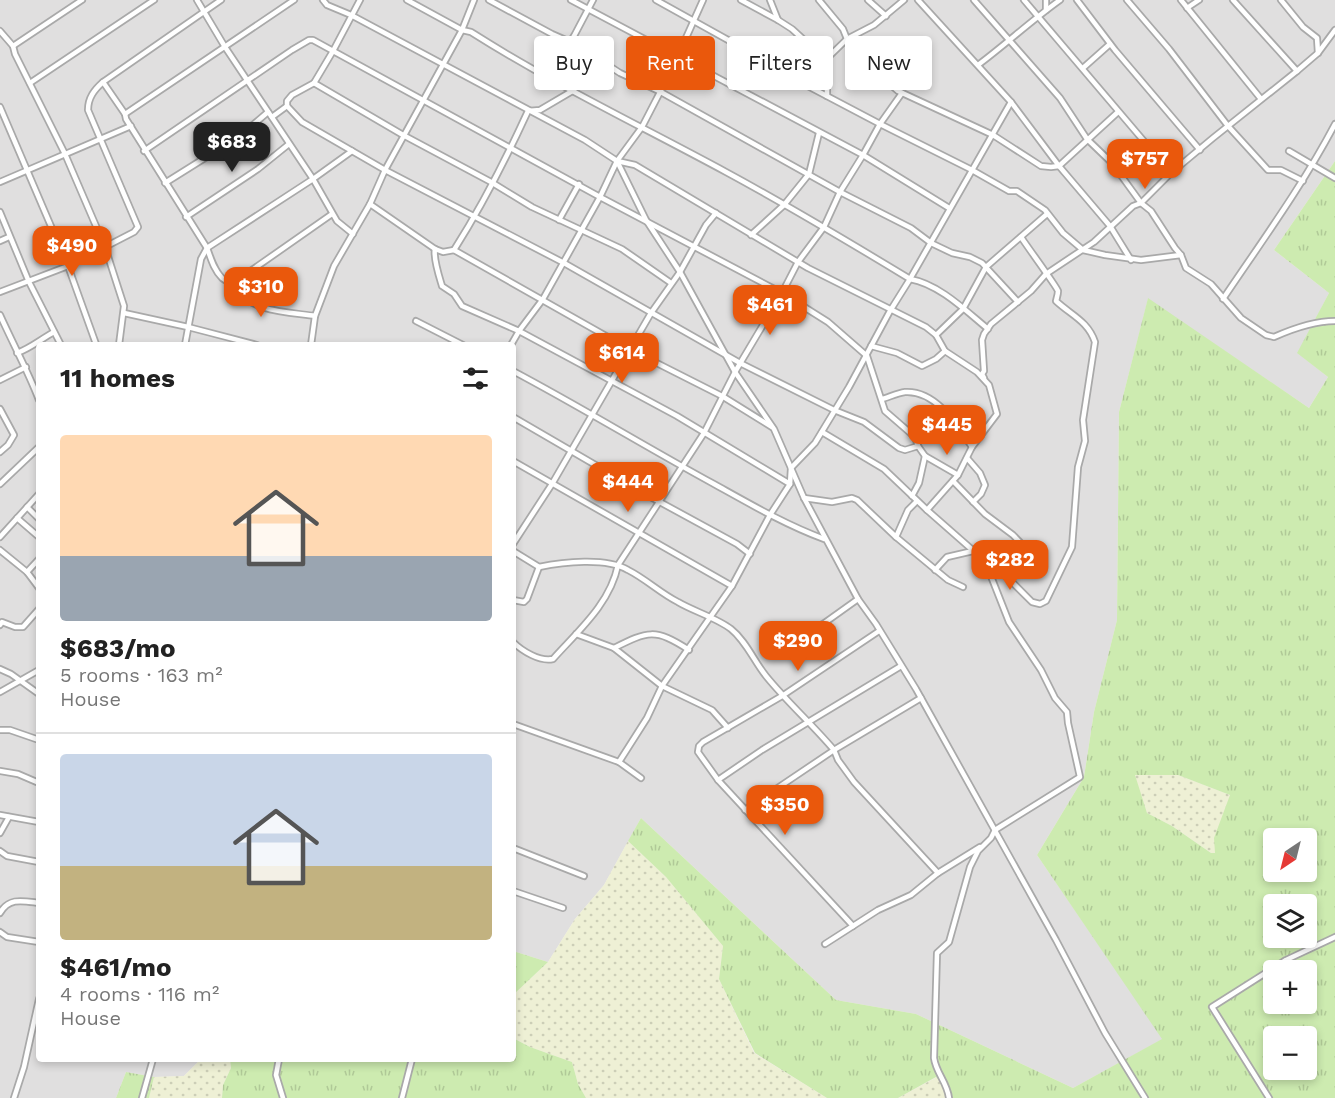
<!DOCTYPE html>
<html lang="en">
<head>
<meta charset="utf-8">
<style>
	:root { --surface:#fff; --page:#f2f2f2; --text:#222; --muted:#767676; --line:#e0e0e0; --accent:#ea580c }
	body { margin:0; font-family:"Work Sans",sans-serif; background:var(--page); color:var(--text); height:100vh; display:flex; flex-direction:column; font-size:22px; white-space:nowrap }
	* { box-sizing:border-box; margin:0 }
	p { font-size:20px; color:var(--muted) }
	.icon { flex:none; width:33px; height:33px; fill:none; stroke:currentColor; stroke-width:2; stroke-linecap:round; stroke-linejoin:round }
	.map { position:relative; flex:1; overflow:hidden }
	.panel { position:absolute; left:36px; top:342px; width:480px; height:720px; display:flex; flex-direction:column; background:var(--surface); border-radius:6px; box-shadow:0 3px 9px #0003 }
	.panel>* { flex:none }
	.banner { position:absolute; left:534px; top:36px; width:570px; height:54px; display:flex; gap:12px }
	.needle { width:39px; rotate:215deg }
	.fabs { position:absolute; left:1263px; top:828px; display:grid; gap:12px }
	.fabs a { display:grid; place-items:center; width:54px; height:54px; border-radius:6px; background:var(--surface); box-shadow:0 3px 9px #0003; font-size:30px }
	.price { position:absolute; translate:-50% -51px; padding:0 14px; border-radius:12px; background:var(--accent); color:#fff; font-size:20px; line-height:39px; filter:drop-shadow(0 2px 3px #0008) }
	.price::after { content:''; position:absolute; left:50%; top:36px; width:18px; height:14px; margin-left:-9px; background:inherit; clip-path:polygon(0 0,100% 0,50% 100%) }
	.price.on { background:#222; color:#fff }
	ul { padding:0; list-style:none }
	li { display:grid; align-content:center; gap:12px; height:318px; padding:0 24px }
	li+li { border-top:2px solid var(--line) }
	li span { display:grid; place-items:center; height:186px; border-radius:6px; color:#555 }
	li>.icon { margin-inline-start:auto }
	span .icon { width:108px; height:108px; fill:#fffc; stroke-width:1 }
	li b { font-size:26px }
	h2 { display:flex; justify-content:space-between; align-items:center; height:72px; padding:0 24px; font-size:26px }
	.pill { padding:0 21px; border-radius:6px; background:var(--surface); box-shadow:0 3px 9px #0003; font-size:21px; line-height:54px }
	.pill.on { background:var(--accent); color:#fff }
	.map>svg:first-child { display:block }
</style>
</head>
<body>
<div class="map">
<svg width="1335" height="1098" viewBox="0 0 1335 1098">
	<defs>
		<pattern id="farmland-dots" width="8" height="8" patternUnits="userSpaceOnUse" patternTransform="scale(1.5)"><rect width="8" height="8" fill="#eef0d5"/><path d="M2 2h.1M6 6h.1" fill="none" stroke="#ccceb7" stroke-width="1.8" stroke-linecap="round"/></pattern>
		<pattern id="grass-tufts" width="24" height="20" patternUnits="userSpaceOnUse" patternTransform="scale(1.5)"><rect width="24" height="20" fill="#cdebb0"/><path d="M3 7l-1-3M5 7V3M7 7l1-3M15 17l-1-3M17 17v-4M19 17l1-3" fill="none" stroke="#b0c997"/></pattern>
	</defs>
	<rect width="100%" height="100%" fill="#f2efe9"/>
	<!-- residential -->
	<polygon fill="#e0dfdf" points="0,0 1335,0 1335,161 1274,250 1329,293 1298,353 1328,377 1309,408 1148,299 1119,412 1117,620 1094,712 1084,777 1037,855 1163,1039 1073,1088 916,1014 836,1000 641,818 604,885 575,919 548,962 513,951 513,345 39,345 39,1059 201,1059 184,1076 154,1077 126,1072 116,1098 0,1098"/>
	<!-- farmland -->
	<g fill="url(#farmland-dots)">
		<polygon points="1134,775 1178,775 1230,795 1216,853 1211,853 1172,826 1147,813"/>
		<polygon points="628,841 666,877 723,946 719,979 754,1053 827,1098 586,1098 578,1084 572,1062 530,1047 513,1038 513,995 548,962 575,919 604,885"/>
		<polygon points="201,1059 230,1059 231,1068 223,1085 222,1098 149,1098 154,1077 184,1076"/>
		<polygon points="937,1077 943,1084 947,1098 898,1098"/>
	</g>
	<!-- grass -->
	<g fill="url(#grass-tufts)" fill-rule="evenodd">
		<path d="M1335 161V1098H947L943 1084 936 1077 898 1098H827L755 1053 719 979 723 946 666 877 628 841 641 818 836 1000 916 1014 1073 1088 1162 1039 1037 855 1084 777 1094 712 1117 620 1119 412 1148 298 1309 408 1328 377 1297 353 1329 293 1274 250ZM1135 775H1178L1230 795 1214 838 1215 853H1211L1172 826 1147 813ZM1274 838H1306V872H1274ZM1274 904H1306V938H1274ZM1274 970H1306V1004H1274ZM1274 1036H1306V1070H1274Z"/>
		<polygon points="513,951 548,962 513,995"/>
		<polygon points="513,1038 530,1047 572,1062 578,1084 586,1098 222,1098 223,1085 231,1068 230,1059 513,1059"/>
		<polygon points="126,1072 154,1077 149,1098 116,1098"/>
	</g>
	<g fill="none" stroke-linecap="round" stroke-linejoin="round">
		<defs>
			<g id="street">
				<polyline points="197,0 225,47 313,179 337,221 353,234"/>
				<polyline points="323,0 327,5 351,15 585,140 617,161 635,165 808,268 926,327 936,335 945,351 977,372 989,385 997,414 972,447"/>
				<path d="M407 0 462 30 471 32C553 84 641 126 726 172 789 206 849 242 910 279 939 284 966 311 988 329"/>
				<polyline points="489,0 552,34 577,45 620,73 659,91 840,192 911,228 931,243 952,253 970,257 982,263 1018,302"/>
				<polyline points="571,0 863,155 949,208"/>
				<polyline points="656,0 755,55 778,64 804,84 880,124 972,170 1009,191 1017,191 1045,210 1063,233 1083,250 1105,255 1141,260 1181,255"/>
				<polyline points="741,0 778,20 792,29 804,40 827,81 827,96"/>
				<polyline points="770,0 778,20"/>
				<polyline points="819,0 843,29 847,39 875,71 898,91 993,135 1041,166 1051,167 1059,166 1118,112"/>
				<polyline points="868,0 886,16"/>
				<polyline points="918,0 1011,102 1059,166 1110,226 1131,260"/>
				<path d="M974 0 1060 98 1087 139 1112 163 1141 203 1151 211 1175 248 1181 255 1186 268 1211 284 1241 318 1266 335 1274 337C1292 329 1314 321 1335 321"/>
				<polyline points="1024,0 1171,173"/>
				<polyline points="1046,0 1046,10"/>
				<polyline points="1077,0 1115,50 1200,150"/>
				<polyline points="1127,0 1169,49 1228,126 1268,170 1281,170 1303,181"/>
				<polyline points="1181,0 1261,99"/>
				<polyline points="1233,0 1297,71"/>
				<polyline points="1281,0 1303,27 1317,38 1318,53"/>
				<polyline points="1187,8 1199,0"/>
				<polyline points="0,31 13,46 15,54 65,154 105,247 124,306 119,345"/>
				<polyline points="13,46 82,0"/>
				<path d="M978 65C1006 44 1032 20 1060 0"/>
				<polyline points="1083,68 1110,44"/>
				<polyline points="547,78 574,36 593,0"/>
				<path d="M103 82 125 114 126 119 207 248C211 259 214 270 222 278 226 281 231 283 233 286 250 312 287 312 315 316"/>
				<polyline points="30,83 154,0"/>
				<polyline points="314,83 403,135 491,182 532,207 622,249 671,283"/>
				<polyline points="804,84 812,73 847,39 874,25 904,0"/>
				<polyline points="287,106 302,122 385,170 564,263 740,363 834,410 864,422 899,448 905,450 918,446"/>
				<polyline points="0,107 68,266 96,344"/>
				<polyline points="125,114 294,0"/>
				<polyline points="272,117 287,106 287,101 292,95 314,83 333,51 360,0"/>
				<polyline points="144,151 292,50 309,40 313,40 600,197 782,293 828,322 867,356 885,411 915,437 918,446 925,456 919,483 912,496"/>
				<polyline points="1289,151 1335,178"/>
				<polyline points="617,161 646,220 680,272 735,372 774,429 804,498 858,599 876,624 916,689 1056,940 1105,1033 1145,1098"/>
				<polyline points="0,182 131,126"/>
				<polyline points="165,183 240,136 268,112"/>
				<polyline points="370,204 435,249 443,252 454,250 629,349 722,396 772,427"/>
				<polyline points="0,212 29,282 61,345"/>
				<polyline points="186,217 258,169 289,144"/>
				<polyline points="559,220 579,184"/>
				<polyline points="751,235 784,205 809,174 819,133"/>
				<polyline points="0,241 9,237"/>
				<path d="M435 249C433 258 439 276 442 286L454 294 462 306 519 331 677 416 790 484"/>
				<path d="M454 250C482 206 506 159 528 111L540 110 574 90"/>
				<polyline points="232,284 332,214"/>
				<path d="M0 292 68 266 134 232 138 227 88 110C88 98 94 90 103 82L221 0"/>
				<path d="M1223 299C1262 241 1303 185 1335 124"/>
				<polyline points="124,313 188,327 257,345"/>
				<path d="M0 315C13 344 28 371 39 400"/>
				<polyline points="416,321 463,345"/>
				<polyline points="936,335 963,309 986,267 1047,214"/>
				<polyline points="185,345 201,259 207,248 313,179 352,151"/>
				<polyline points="311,345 315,316 334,266 370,204 385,170 462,30 474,0"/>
				<polyline points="511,345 519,331 543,299 600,197 617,161 642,127 672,69 703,0"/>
				<polyline points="871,346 897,353 922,366 936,359 945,351"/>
				<path d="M17 353C31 348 41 339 54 332"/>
				<path d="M513 371C581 407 646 447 714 484 750 504 786 525 824 539"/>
				<polyline points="984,378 982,374 984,371 982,340 984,334 991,324 1031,291 1046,274 1094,242 1133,206 1141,203 1171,173 1213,138 1297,71 1318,53 1335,30"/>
				<polyline points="0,380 26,367"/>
				<path d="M882 399C889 397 898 393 905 392 936 390 957 425 972 447L958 475 927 510 985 561 1009 622 1041 670 1055 698 1067 712 1068 723 1080 777 995 830 991 838 978 851 970 867 949 942 937 953 934 1058C936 1073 947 1082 949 1098"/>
				<polyline points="0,409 14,435 8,445 0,452"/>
				<polyline points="513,417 647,495 737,544 750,554"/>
				<polyline points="822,432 884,469 927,510"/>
				<polyline points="925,456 958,475"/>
				<polyline points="967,458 980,473 985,485 981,494 973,502"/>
				<polyline points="513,461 732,586"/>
				<polyline points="953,481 985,514 1013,535 1036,559"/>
				<polyline points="0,484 39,447"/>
				<polyline points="804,498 832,502 852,498 857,500 896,537 908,510 917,501"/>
				<polyline points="27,507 39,519"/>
				<polyline points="17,518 39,537"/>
				<polyline points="0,537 39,494"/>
				<polyline points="896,537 948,580 963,587"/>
				<polyline points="513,544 552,484 651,313 680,272 706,225 716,213"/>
				<polyline points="0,550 27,572 39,588"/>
				<path d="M513 551 539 567C563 562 606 557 628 570 646 579 660 593 678 602 693 611 717 618 731 629 746 641 754 661 766 676 787 702 812 724 834 750L838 760 854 782 938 873"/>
				<path d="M985 561 994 564 1032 602 1040 604 1046 601 1072 547 1078 467 1085 441 1083 420 1095 342C1088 321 1071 315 1056 301 1057 297 1058 294 1058 291 1057 287 1026 245 1021 237"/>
				<polyline points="935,570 947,557 973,551"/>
				<polyline points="27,572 39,559"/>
				<polyline points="513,600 524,602 527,599 539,567"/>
				<polyline points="0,625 2,622 15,627 23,627 39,609"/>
				<polyline points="576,634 614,648 662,686 712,710 728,728"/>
				<path d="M513 642C522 651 540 662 553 659 578 631 610 604 618 565L704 433 735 372 782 293 798 262 824 227 840 192 863 155 880 124 902 93"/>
				<polyline points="786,646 823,624 858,599"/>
				<path d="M614 648C648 631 655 628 689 650"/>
				<polyline points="0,669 11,674 39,694"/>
				<polyline points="0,692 39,670"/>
				<polyline points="513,724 619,762 647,718 662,686 732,586 770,515 790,484 791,468 815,443 849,387 890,311 910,279 1011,102"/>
				<polyline points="0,730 10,730 39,740"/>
				<polyline points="619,762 641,778"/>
				<polyline points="0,771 18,774 39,783"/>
				<polyline points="718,780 762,750 901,666"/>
				<polyline points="745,810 834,750 921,698"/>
				<polyline points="0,815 39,822"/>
				<polyline points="0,833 9,817"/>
				<polyline points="513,848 584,876"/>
				<polyline points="0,851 7,856 39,862"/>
				<polyline points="513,891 563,908"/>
				<path d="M0 913C9 897 23 901 39 903"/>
				<polyline points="853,926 718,780 698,752 699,746 703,742 782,696 879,631"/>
				<polyline points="0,932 7,937 39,942"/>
				<polyline points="825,944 878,910 911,895 938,873 980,847"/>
				<polyline points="279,1059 276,1075 283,1098"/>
				<polyline points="14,1098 24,1067 39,999"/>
				<polyline points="142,1098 153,1059"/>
				<polyline points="402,1098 412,1059"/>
				<polyline points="1269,1098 1212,1007 1286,960 1335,937"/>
			</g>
		</defs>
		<!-- street casing -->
		<use href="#street" stroke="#a9a9a9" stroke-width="8"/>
		<!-- street -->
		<use href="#street" stroke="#fff" stroke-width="4.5"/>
	</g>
</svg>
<div class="fabs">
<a><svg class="needle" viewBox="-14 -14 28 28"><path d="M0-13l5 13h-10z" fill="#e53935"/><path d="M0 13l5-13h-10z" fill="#767676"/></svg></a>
<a><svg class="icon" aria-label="layers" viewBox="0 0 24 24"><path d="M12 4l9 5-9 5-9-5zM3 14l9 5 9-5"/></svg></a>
<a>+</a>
<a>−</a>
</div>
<b class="price on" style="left:232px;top:173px">$683</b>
<b class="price" style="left:1145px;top:190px">$757</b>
<b class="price" style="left:72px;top:277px">$490</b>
<b class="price" style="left:261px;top:318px">$310</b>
<b class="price" style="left:770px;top:336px">$461</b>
<b class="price" style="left:622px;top:384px">$614</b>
<b class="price" style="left:947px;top:456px">$445</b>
<b class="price" style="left:628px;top:513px">$444</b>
<b class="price" style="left:1010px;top:591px">$282</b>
<b class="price" style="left:798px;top:672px">$290</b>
<b class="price" style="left:785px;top:836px">$350</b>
<div class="banner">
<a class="pill">Buy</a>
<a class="pill on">Rent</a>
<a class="pill">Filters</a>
<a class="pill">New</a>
</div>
<section class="panel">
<h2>11 homes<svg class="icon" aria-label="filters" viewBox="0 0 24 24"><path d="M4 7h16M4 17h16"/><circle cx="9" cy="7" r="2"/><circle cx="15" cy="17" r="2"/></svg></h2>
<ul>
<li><span style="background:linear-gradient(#ffd9b3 65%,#9aa5b1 0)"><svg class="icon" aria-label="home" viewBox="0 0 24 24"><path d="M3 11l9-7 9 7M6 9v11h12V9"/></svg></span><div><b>$683/mo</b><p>5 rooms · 163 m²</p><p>House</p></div></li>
<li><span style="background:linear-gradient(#c9d6e8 60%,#c2b280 0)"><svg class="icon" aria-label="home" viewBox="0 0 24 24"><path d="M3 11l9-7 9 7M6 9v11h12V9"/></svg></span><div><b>$461/mo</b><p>4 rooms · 116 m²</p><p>House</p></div></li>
</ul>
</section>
</div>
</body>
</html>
